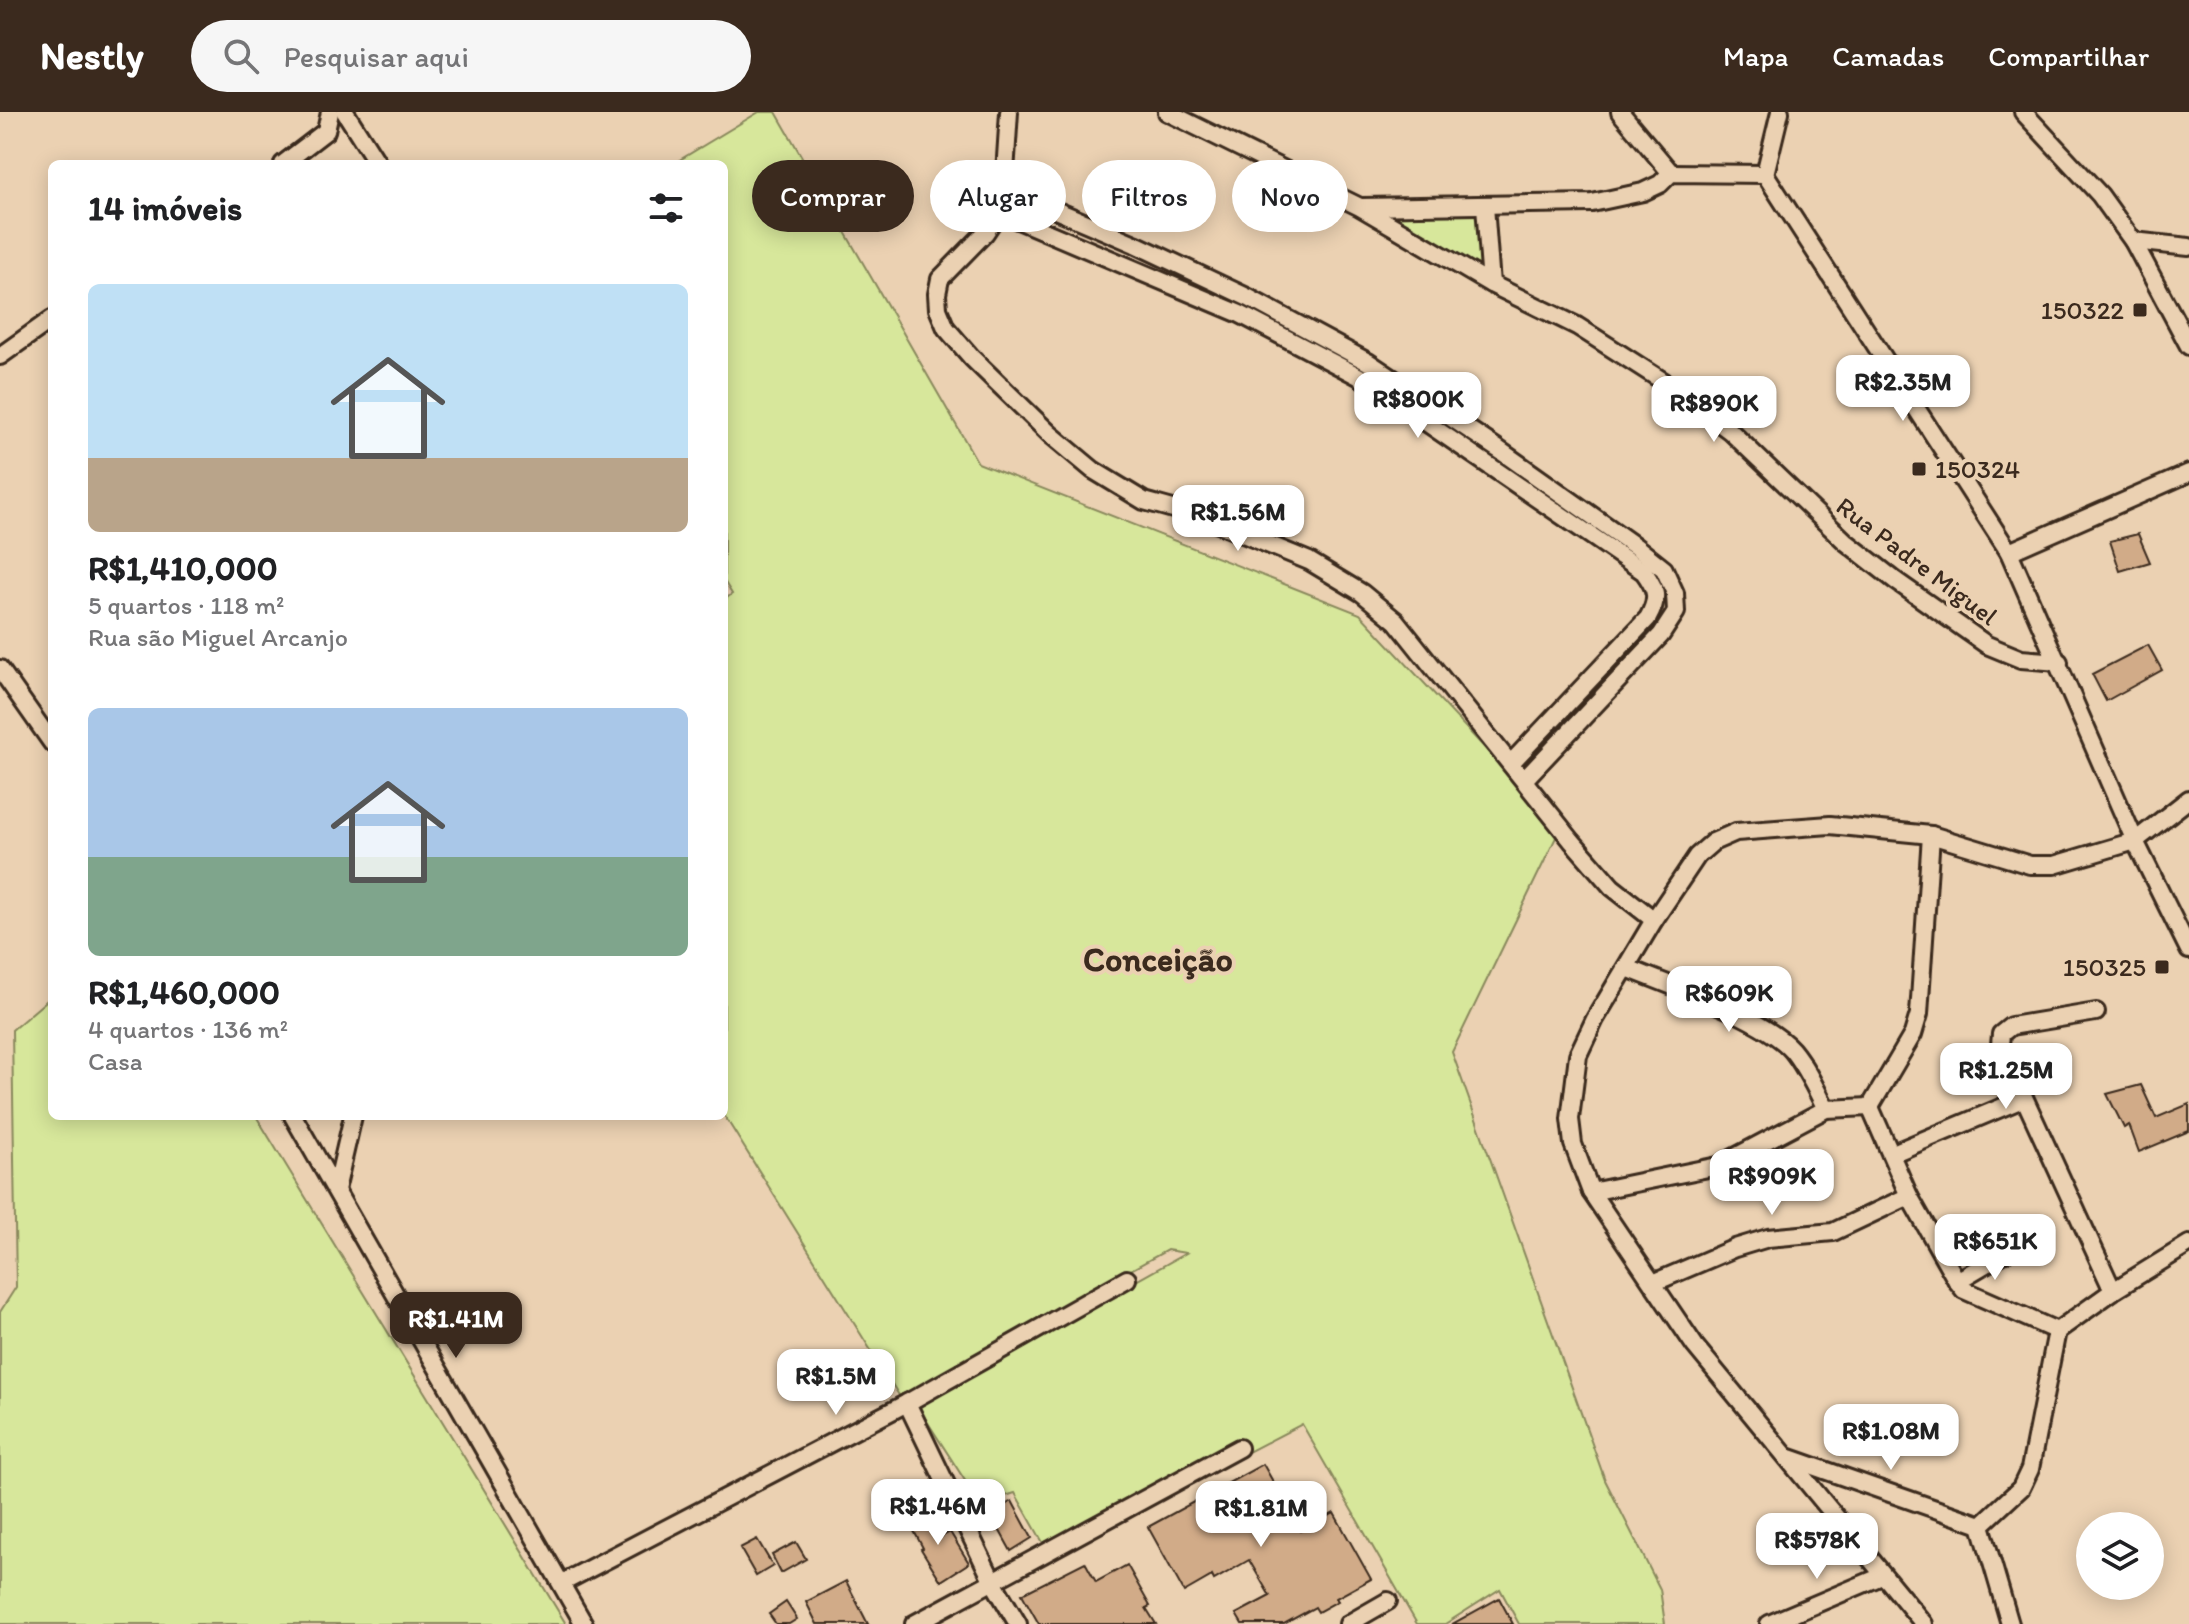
<!DOCTYPE html>
<html lang="pt">
<head>
<meta charset="utf-8">
<style>
	:root { --surface:#fff; --page:#f6f6f6; --text:#202124; --muted:#757577; --accent:#3b2a1e }
	body { margin:0; font-family:Itim,sans-serif; background:var(--page); color:var(--text); height:100vh; display:flex; flex-direction:column; font-size:30px; white-space:nowrap }
	* { box-sizing:border-box; margin:0 }
	p { font-size:26px; color:var(--muted) }
	.icon { flex:none; width:44px; height:44px; fill:none; stroke:currentColor; stroke-width:2; stroke-linecap:round; stroke-linejoin:round }
	.map { position:relative; flex:1; overflow:hidden }
	.drawer { position:absolute; left:48px; top:48px; width:680px; height:960px; display:flex; flex-direction:column; background:var(--surface); border-radius:12px; box-shadow:0 4px 20px #0003 }
	.drawer>* { flex:none }
	.banner { position:absolute; left:752px; top:48px; width:760px; height:72px; display:flex; gap:16px }
	.controls { position:absolute; left:2076px; top:1400px; display:grid; gap:16px }
	.controls a { display:grid; place-items:center; width:88px; height:88px; border-radius:50%; background:var(--surface); box-shadow:0 4px 20px #0003; font-size:40px }
	.price { position:absolute; translate:-50% -68px; padding:0 18px; border-radius:16px; background:#fff; color:#222; font-size:26px; line-height:52px; filter:drop-shadow(0 2px 4px #0008) }
	.price::after { content:''; position:absolute; left:50%; top:48px; width:24px; height:18px; margin-left:-12px; background:inherit; clip-path:polygon(0 0,100% 0,50% 100%) }
	.price.on { background:var(--accent); color:#fff }
	ul { padding:0; list-style:none }
	li { display:grid; align-content:center; gap:16px; height:424px; padding:0 40px }
	li span { display:grid; place-items:center; height:248px; border-radius:12px; color:#555 }
	li>.icon { margin-inline-start:auto }
	span .icon { width:144px; height:144px; fill:#fffc; stroke-width:1 }
	li b { font-size:34px }
	h2 { display:flex; justify-content:space-between; align-items:center; height:96px; padding:0 40px; font-size:34px }
	.chip { padding:0 28px; border-radius:36px; background:var(--surface); box-shadow:0 4px 20px #0003; font-size:28px; line-height:72px }
	.chip.on { background:var(--accent); color:#fff }
	header { display:flex; align-items:center; gap:48px; box-sizing:border-box; height:112px; padding:0 40px; background:var(--accent); color:#fff }
	header strong { font-size:38px }
	nav { display:flex; gap:44px; margin-inline-start:auto; font-size:28px }
	.search { width:560px; height:72px; background:var(--page); display:flex; align-items:center; gap:20px; box-sizing:border-box; padding:0 28px; border-radius:44px; color:var(--muted); font-size:30px }
	.map>svg:first-child { display:block }
</style>
</head>
<body>
<header>
<strong>Nestly</strong>
<div class="search"><svg class="icon" aria-label="search" viewBox="0 0 24 24"><circle cx="10" cy="10" r="6"/><path d="M15 15l6 6"/></svg>Pesquisar aqui</div>
<nav><a>Mapa</a><a>Camadas</a><a>Compartilhar</a></nav>
</header>
<div class="map">
<svg width="2189" height="1512" viewBox="0 0 2189 1512">
	<rect width="100%" height="100%" fill="#ebd1b2"/>
	<filter id="ink" filterUnits="userSpaceOnUse"><feTurbulence type="fractalNoise" baseFrequency=".0125" numOctaves="2"/><feDisplacementMap in="SourceGraphic" scale="16" xChannelSelector="R" yChannelSelector="G"/><feConvolveMatrix kernelMatrix="1 2 1 2 8 2 1 2 1" color-interpolation-filters="sRGB"/></filter>
	<g filter="url(#ink)">
		<!-- green -->
		<g fill="#d7e79b" stroke="#89885c" stroke-width="2">
			<polygon points="759,0 776,0 978,351 1360,502 1560,717 1452,940 1605,1368 1660,1477 1665,1512 1519,1512 1500,1477 1445,1512 1417,1512 1302,1312 1050,1443 1015,1381 980,1392 916,1292 1186,1141 1167,1138 900,1285 724,1003 724,488 732,482 724,469 724,52 673,52"/>
			<polygon points="1495,88 1488,166 1366,100"/>
			<polygon points="52,884 52,1004 256,1004 566,1512 0,1512 0,1200 16,1175 12,918"/>
		</g>
		<!-- building -->
		<g fill="#d1ab88" stroke="#3b2a1e" stroke-width="2">
			<polygon points="2138,422 2150,450 2120,459 2110,429"/>
			<polygon points="2148,533 2162,558 2106,589 2092,562"/>
			<polygon points="2141,973 2156,1006 2189,992 2189,1019 2139,1040 2129,1013 2124,1016 2107,982"/>
			<polygon points="1263,1352 1301,1419 1334,1401 1371,1467 1336,1486 1338,1489 1318,1500 1315,1495 1284,1512 1242,1512 1236,1502 1270,1484 1249,1448 1214,1468 1212,1464 1184,1480 1148,1415"/>
			<polygon points="1012,1389 1032,1426 1011,1439 990,1401"/>
			<polygon points="924,1397 939,1426 950,1420 969,1451 941,1469 921,1437 923,1436 907,1406"/>
			<polygon points="757,1427 773,1454 756,1464 740,1436"/>
			<polygon points="796,1430 806,1447 781,1461 772,1443"/>
			<polygon points="1085,1450 1096,1470 1127,1453 1150,1494 1146,1496 1156,1512 1039,1512 1022,1482"/>
			<polygon points="846,1469 868,1512 817,1512 806,1490"/>
			<polygon points="1499,1486 1513,1512 1452,1512"/>
			<polygon points="786,1490 797,1507 789,1512 776,1512 769,1502"/>
		</g>
		<g fill="none" stroke-linecap="round" stroke-linejoin="round">
			<defs>
				<g id="minor">
					<polyline points="345,0 378,52"/>
					<polyline points="1009,0 1004,76 999,100 985,121 940,167 937,182 938,197 946,216 972,246 1050,322 1093,358 1144,389 1202,405 1309,449 1362,481 1396,509 1572,729 1612,775 1654,808"/>
					<polyline points="1167,0 1360,95 1491,172 1577,214 1666,271 1730,319 1846,430 1896,469 1987,533 2021,547 2059,550"/>
					<polyline points="1620,0 1671,61"/>
					<polyline points="2023,0 2100,83 2133,129 2189,234"/>
					<polyline points="283,52 326,19 330,0"/>
					<polyline points="1765,62 2009,440 2135,729 2189,838"/>
					<polyline points="1765,62 1780,0"/>
					<polyline points="1004,76 1135,132 1249,186 1368,250 1498,337 1635,434 1664,457 1675,481 1676,500 1661,523 1524,668"/>
					<polyline points="1485,94 1491,172"/>
					<polyline points="1362,95 1592,91 1643,80 1660,72 1671,61 1765,62"/>
					<path d="M999 100 1240 202 1360 265 1644 460C1657 478 1659 486 1648 506L1511 651"/>
					<polyline points="2133,129 2189,135"/>
					<polyline points="0,244 52,207"/>
					<polyline points="2009,440 2189,361"/>
					<polyline points="0,557 52,631"/>
					<polyline points="1931,723 1919,902 1913,922 1870,995 1909,1084 1957,1169 1964,1178 2057,1219 2113,1179 2189,1132"/>
					<path d="M1627 856C1669 873 1764 906 1792 938 1806 955 1816 977 1826 997"/>
					<polyline points="2096,900 2011,914 2001,922 2000,933 2113,1179"/>
					<polyline points="293,1004 584,1512"/>
					<polyline points="1891,1042 2022,987"/>
					<polyline points="336,1078 353,1004"/>
					<polyline points="1591,1080 1718,1054 1826,997 1870,995"/>
					<polyline points="1957,1169 2013,1136"/>
					<polyline points="1653,1171 1735,1136 1768,1126 1833,1120 1909,1084"/>
					<polyline points="907,1291 993,1470 1018,1512"/>
					<polyline points="1790,1346 1981,1413"/>
					<polyline points="562,1471 907,1291 1127,1167"/>
					<polyline points="914,1512 1239,1336"/>
					<polyline points="1348,1512 1388,1489"/>
					<polyline points="1769,1512 1882,1464"/>
					<polyline points="1924,1512 1695,1234 1591,1080 1573,1032 1570,1007 1578,943 1595,907 1654,808 1697,744 1713,730 1736,720 1830,713 1931,723 2030,753 2054,753 2135,729 2189,687"/>
					<polyline points="2010,1512 1981,1413 2021,1376 2030,1357 2057,1219"/>
				</g>
			</defs>
			<!-- minor casing -->
			<use href="#minor" stroke="#3b2a1e" stroke-width="22"/>
			<!-- minor -->
			<use href="#minor" stroke="#ebd1b2" stroke-width="16"/>
		</g>
	</g>
	<!-- markers -->
	<g fill="#3b2a1e" stroke="#ebd1b2" stroke-width="3">
		<rect x="2132" y="190" width="16" height="16" rx="4"/>
		<rect x="1911" y="349" width="16" height="16" rx="4"/>
		<rect x="2154" y="847" width="16" height="16" rx="4"/>
	</g>
	<g text-anchor="middle" dominant-baseline="central" stroke-width="8" stroke-linejoin="round" paint-order="stroke">
		<!-- poi labels -->
		<g font-size="26" fill="#3b2a1e" stroke="#ebd1b2" text-anchor="end">
			<text x="2124" y="198">150322</text>
			<text x="1935" y="357" text-anchor="start">150324</text>
			<text x="2146" y="855">150325</text>
		</g>
		<!-- street labels -->
		<g font-size="26" fill="#3b2a1e" stroke="#ebd1b2">
			<text transform="translate(1917 449) rotate(37)">Rua Padre Miguel</text>
		</g>
		<!-- district labels -->
		<g font-size="34" font-weight="bold" fill="#3b2a1e" stroke="#ebd1b2">
			<text x="1158" y="847">Conceição</text>
		</g>
	</g>
</svg>
<div class="controls">
<a><svg class="icon" aria-label="layers" viewBox="0 0 24 24"><path d="M12 4l9 5-9 5-9-5zM3 14l9 5 9-5"/></svg></a>
</div>
<b class="price" style="left:1903px;top:311px">R$2.35M</b>
<b class="price" style="left:1418px;top:328px">R$800K</b>
<b class="price" style="left:1714px;top:332px">R$890K</b>
<b class="price" style="left:1238px;top:441px">R$1.56M</b>
<b class="price" style="left:1729px;top:922px">R$609K</b>
<b class="price" style="left:2006px;top:999px">R$1.25M</b>
<b class="price" style="left:1772px;top:1105px">R$909K</b>
<b class="price" style="left:1995px;top:1170px">R$651K</b>
<b class="price on" style="left:456px;top:1248px">R$1.41M</b>
<b class="price" style="left:836px;top:1305px">R$1.5M</b>
<b class="price" style="left:1891px;top:1360px">R$1.08M</b>
<b class="price" style="left:938px;top:1435px">R$1.46M</b>
<b class="price" style="left:1261px;top:1437px">R$1.81M</b>
<b class="price" style="left:1817px;top:1469px">R$578K</b>
<div class="banner">
<a class="chip on">Comprar</a>
<a class="chip">Alugar</a>
<a class="chip">Filtros</a>
<a class="chip">Novo</a>
</div>
<section class="drawer">
<h2>14 imóveis<svg class="icon" aria-label="filters" viewBox="0 0 24 24"><path d="M4 7h16M4 17h16"/><circle cx="9" cy="7" r="2"/><circle cx="15" cy="17" r="2"/></svg></h2>
<ul>
<li><span style="background:linear-gradient(#bfe0f5 70%,#b9a48a 0)"><svg class="icon" aria-label="home" viewBox="0 0 24 24"><path d="M3 11l9-7 9 7M6 9v11h12V9"/></svg></span><div><b>R$1,410,000</b><p>5 quartos · 118 m²</p><p>Rua são Miguel Arcanjo</p></div></li>
<li><span style="background:linear-gradient(#a9c7e8 60%,#7fa58c 0)"><svg class="icon" aria-label="home" viewBox="0 0 24 24"><path d="M3 11l9-7 9 7M6 9v11h12V9"/></svg></span><div><b>R$1,460,000</b><p>4 quartos · 136 m²</p><p>Casa</p></div></li>
</ul>
</section>
</div>
</body>
</html>
